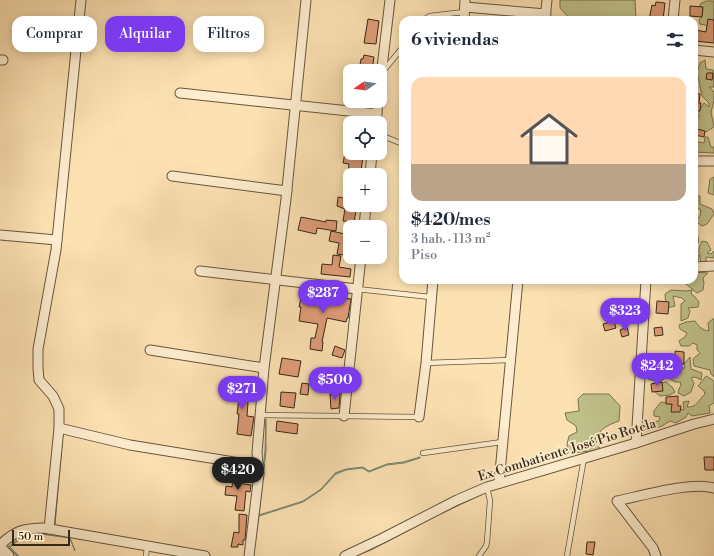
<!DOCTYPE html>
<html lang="es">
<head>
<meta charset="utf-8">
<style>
	:root { --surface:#fff; --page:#f6f6f7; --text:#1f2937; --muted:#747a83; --line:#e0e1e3; --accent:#7c3aed }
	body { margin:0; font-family:"Libre Bodoni",serif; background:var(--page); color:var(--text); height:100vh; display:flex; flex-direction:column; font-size:15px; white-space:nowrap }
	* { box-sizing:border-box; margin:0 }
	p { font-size:13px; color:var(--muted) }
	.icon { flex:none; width:22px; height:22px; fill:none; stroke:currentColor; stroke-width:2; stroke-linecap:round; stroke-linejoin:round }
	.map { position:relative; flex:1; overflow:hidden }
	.drawer { position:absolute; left:399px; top:16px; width:299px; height:268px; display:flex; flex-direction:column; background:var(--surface); border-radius:12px; box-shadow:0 2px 10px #0003 }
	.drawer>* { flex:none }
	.top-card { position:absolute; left:12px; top:16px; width:327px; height:36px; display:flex; gap:8px }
	.needle { width:26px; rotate:257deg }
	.controls { position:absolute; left:343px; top:64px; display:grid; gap:8px }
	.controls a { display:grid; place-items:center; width:44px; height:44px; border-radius:8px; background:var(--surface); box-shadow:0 2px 10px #0003; font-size:20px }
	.scale { position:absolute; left:12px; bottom:10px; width:58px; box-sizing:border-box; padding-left:4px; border:2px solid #352817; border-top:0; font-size:11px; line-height:14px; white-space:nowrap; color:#352817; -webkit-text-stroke:3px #fdeccd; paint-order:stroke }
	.price { position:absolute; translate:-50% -34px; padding:0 9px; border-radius:14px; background:var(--accent); color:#fff; font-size:13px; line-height:26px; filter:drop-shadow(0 1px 2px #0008) }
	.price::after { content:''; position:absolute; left:50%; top:24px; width:12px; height:9px; margin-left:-6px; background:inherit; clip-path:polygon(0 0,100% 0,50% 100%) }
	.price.active { background:#222; color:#fff }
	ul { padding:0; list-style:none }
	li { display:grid; align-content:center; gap:8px; height:212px; padding:0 12px }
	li+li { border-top:1px solid var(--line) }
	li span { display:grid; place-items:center; height:124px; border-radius:12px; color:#555 }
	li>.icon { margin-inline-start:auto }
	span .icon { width:72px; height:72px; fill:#fffc; stroke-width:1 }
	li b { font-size:17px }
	h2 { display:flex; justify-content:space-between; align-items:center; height:48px; padding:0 12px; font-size:17px }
	.pill { padding:0 14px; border-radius:12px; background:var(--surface); box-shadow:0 2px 10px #0003; font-size:14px; line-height:36px }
	.pill.active { background:var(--accent); color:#fff }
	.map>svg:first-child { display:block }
</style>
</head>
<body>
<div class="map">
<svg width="714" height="556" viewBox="0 0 714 556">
	<rect width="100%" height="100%" fill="#fce1b2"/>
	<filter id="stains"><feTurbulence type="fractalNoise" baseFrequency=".005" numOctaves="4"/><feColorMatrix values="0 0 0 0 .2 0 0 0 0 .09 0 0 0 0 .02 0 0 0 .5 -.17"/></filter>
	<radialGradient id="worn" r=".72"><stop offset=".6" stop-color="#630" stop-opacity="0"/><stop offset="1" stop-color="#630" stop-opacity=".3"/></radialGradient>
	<!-- green -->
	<g fill="#c1c28b" stroke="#7b7551">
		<polygon points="560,0 635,0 636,20 568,20 569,18 560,8"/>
		<polygon points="706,1 714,1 714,27 700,24 699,20 702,16 700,4"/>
		<polygon points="705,60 706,69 713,70 714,87 709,87 714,92 714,101 711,112 714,127 704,133 697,131 696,122 700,115 694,114 694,108 701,108 704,103 709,107 709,103 702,96 697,72 700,63"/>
		<polygon points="705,137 708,137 711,147 714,147 714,153 694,152 694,141 704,143"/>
		<polygon points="714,177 714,195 708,193 710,179"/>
		<polygon points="694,195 700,196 700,204 712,209 714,214 707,224 702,226 695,221 700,216 701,210 695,207 694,208"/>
		<polygon points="694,232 697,232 699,242 695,245 696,253 699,256 698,262 694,262"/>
		<path d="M702 241 707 242 711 250 707 253 711 254 714 251V258L706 257V262H701C699 252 697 250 702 241Z"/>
		<polygon points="695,272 708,273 703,278 704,283 703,290 697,293 681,280 694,280"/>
		<polygon points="671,290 686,291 692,290 691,294 694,296 699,302 698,307 688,308 690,311 688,318 681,321 681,304 685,301 682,298 673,296 675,306 666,308 665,294"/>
		<path d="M713 319H714V377L711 374 710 370 694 366 693 359 700 353 697 350V345L693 343 689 346H681L679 341 685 337 687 333 680 329 679 325 686 322 695 321C699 327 702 330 709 331L708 323Z"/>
		<polygon points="658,354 659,361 672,363 672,368 685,368 684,364 690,357 691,369 702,373 701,380 695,377 691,378 694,383 691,392 684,396 678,393 679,389 681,385 680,382 675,382 667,377 659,382 648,379 649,366 659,367 658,364 651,363 650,357"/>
		<path d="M706 376 714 381V403L709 406 710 413 692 416 688 413 686 417 676 423 670 421 662 426 644 432V423L659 421 660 417 654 416V411L661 402C672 403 675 408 684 410L683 402 689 401 687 407C697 408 699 399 705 394L704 391 698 386Z"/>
		<polygon points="666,382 672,387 675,392 670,395 660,396 655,392 659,384"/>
		<path d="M583 394H609L620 406 619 421C608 425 601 428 595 439L600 449 592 451 568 453 567 444 569 436 577 432 576 426 567 420 565 413 579 411 578 399Z"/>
	</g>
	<!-- water -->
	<g fill="#a0bea7" stroke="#75826d">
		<polygon points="266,419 266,451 259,515 303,501 321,489 335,473 346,469 363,467 369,471 387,464 403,462 420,457 420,458 404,463 387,465 369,472 362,468 346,470 336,474 321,490 303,502 259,516 253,556 265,451"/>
		<polygon points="62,434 63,434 55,524"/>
		<polygon points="483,494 434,517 371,550 355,556 433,516"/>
		<path d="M33 533 70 538 75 551 70 538C57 536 40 531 28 535 21 537 16 543 10 547L19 556H17L8 547C15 542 22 535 33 533Z"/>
	</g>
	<!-- building -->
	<g fill="#df9c78" stroke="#352817">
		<polygon points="656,2 665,3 663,20 649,20 652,5 655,6"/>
		<polygon points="690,6 703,7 702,17 690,16"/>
		<polygon points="368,19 379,21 376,44 364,43"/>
		<polygon points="708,19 714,20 714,43 695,41 696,30 706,32"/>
		<polygon points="364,55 374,57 372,71 359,71 361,59 363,59"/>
		<polygon points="707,73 713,73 712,80 706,79"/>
		<polygon points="694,93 700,94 699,103 701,103 700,111 694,111"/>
		<polygon points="697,129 705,131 704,137 695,135"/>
		<polygon points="345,153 363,156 361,172 359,171 359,175 348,174 349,164 343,163"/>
		<polygon points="338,197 350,199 350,205 357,205 354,222 343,221 345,209 337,206"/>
		<polygon points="301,217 326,222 326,220 337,221 336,231 317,228 316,234 298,230"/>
		<polygon points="331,231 350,235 350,256 337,254 339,243 329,241"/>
		<polygon points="333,255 341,256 339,267 351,269 350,277 321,274 322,264 332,265"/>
		<polygon points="312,291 320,292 319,295 351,299 348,318 347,318 346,322 327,318 322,342 323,342 322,351 310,349 311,338 315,338 318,324 299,321 301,307 299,307 301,298 311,299"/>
		<polygon points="657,301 669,302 668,314 656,313"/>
		<polygon points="612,308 614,314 607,316 605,310"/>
		<polygon points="614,321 616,328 605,331 603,324"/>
		<polygon points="627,327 629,335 622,337 620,330"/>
		<polygon points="662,327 663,335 655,336 654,328"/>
		<polygon points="335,346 345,350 342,358 332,355"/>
		<polygon points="675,351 684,352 684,364 675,363"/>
		<polygon points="282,358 301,361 298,377 279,374"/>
		<polygon points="333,369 340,372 337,380 330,378"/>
		<polygon points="662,382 663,391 652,392 651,384"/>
		<polygon points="302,383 309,384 308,395 300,394"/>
		<polygon points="224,386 249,388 247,416 254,417 251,436 237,434 239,414 237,414 239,398 234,397 234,393 223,392"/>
		<polygon points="281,392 296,393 294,408 280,406"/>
		<polygon points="340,393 339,408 331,409 330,394"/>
		<polygon points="678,396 678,406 681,406 680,412 671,412 672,404 666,404 666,397"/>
		<polygon points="277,421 298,424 297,434 276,431"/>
		<polygon points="704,457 714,457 714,470 705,470"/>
		<polygon points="234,468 240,469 238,483 251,485 250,492 246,491 244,511 235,510 237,496 225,495 226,486 232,487"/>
		<polygon points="239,514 247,515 245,540 243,540 243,545 238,544 238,547 231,547 234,532 239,533"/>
		<polygon points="587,542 595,542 593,555 586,554"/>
	</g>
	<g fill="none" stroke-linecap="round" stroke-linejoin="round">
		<defs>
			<g id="service">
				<polyline points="423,20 430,16 464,12"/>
				<polyline points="384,70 403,47"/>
				<polyline points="380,135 403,144"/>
				<polyline points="357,289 430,297"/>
				<polyline points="426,363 509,360"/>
				<polyline points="260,415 419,417"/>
				<polyline points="423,453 502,442"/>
				<polyline points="146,556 147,546"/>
				<polyline points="479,556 486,546 487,542 490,501 487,487"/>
				<polyline points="567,556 584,458"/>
			</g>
			<g id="minor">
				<polyline points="465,7 546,14"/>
				<polyline points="545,19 547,0"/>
				<polyline points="464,20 465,0"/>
				<polyline points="673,20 675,0"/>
				<polyline points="694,50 714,52"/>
				<polyline points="0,60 3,60"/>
				<polyline points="380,84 390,0"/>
				<polyline points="180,93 377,114"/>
				<polyline points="376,123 378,101"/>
				<polyline points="694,161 714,161"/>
				<polyline points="370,175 372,153"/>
				<polyline points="172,176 287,191"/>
				<polyline points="364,227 366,205"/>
				<polyline points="0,235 57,240"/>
				<polyline points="694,267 714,266"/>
				<polyline points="200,271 357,289"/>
				<polyline points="150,350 264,368"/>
				<polyline points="344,416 361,257"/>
				<polyline points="419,417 426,363 433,280"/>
				<polyline points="59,428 130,445 259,466"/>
				<polyline points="636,443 646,280"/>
				<polyline points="499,483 518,280"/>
				<polyline points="49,529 59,428 59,409 53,396 39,380 38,368 38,349 56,250 81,0"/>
				<path d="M0 545C15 531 23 528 44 528L205 556"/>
				<polyline points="249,556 259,474 257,453 264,368 286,199 306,0"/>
				<polyline points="345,556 381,539 457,500 487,487 636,443 694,424 714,419"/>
				<path d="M656 556 653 548 617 501C641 496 692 481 714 488"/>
			</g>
			<polyline id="tertiary" points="0,548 8,556"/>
		</defs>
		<!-- service casing -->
		<use href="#service" stroke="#67563e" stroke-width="6"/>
		<!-- minor casing -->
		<use href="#minor" stroke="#67563e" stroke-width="11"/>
		<!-- tertiary casing -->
		<use href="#tertiary" stroke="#67563e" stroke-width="13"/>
		<!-- service -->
		<use href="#service" stroke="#fdeccd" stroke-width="4.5"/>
		<!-- minor -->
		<use href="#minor" stroke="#fdeccd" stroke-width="9"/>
		<!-- tertiary -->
		<use href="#tertiary" stroke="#fdeccd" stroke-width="11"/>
	</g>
	<g text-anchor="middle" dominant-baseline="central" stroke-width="3.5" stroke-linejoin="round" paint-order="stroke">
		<!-- street labels -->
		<g font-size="13" fill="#352817" stroke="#fdeccd">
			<text transform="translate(567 450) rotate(-17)">Ex Combatiente José Pio Rotela</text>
		</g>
	</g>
	<rect width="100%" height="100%" filter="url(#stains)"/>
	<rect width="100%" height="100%" fill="url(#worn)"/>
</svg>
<div class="controls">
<a><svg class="needle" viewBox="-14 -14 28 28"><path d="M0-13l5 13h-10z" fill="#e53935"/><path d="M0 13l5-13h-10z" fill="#747a83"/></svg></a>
<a><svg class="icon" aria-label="locate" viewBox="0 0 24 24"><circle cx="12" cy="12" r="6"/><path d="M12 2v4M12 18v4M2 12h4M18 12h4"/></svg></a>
<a>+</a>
<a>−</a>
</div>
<div class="scale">50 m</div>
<b class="price" style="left:323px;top:314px">$287</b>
<b class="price" style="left:625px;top:332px">$323</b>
<b class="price" style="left:657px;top:387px">$242</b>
<b class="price" style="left:335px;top:401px">$500</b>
<b class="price" style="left:242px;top:410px">$271</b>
<b class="price active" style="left:238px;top:491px">$420</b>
<div class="top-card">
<a class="pill">Comprar</a>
<a class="pill active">Alquilar</a>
<a class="pill">Filtros</a>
</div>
<section class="drawer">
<h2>6 viviendas<svg class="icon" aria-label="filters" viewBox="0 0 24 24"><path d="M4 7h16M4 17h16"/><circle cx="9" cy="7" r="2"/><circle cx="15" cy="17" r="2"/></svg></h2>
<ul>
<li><span style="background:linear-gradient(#ffd9b3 70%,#b9a48a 0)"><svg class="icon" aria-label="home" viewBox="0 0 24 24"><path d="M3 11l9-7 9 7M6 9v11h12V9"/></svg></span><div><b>$420/mes</b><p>3 hab. · 113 m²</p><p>Piso</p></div></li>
</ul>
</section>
</div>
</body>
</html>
